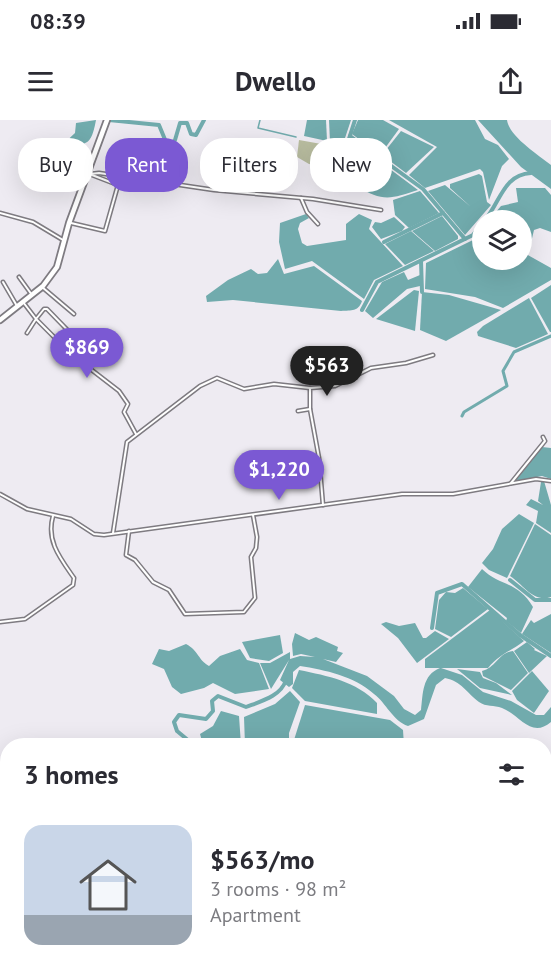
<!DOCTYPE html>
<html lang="en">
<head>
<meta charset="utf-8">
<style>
	:root { --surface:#fff; --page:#f7f7f7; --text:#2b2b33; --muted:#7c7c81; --accent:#7b59d3 }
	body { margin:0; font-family:"PT Sans",sans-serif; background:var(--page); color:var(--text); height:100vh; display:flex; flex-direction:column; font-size:22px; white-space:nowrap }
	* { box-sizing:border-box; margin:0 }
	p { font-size:20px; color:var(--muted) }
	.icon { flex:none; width:33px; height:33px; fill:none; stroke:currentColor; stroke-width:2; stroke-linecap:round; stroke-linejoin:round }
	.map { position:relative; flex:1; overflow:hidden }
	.drawer { position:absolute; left:0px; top:618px; width:552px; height:234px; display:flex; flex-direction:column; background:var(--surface); border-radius:24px 24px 0 0; box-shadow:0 6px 24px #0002 }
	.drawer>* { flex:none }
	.banner { position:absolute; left:18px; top:18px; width:516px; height:54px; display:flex; gap:12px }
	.tools { position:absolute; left:472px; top:90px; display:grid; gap:12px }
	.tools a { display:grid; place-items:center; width:60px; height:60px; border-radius:50%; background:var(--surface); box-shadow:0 6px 24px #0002; font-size:30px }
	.price { position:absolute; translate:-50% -51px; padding:0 14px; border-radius:21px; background:var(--accent); color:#fff; font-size:20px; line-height:39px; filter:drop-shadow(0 2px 3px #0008) }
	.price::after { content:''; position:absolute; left:50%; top:36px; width:18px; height:14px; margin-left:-9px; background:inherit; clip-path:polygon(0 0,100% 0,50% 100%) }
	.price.active { background:#222; color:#fff }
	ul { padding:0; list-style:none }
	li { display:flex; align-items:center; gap:18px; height:150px; padding:0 24px }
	li span { display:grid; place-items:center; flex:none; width:168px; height:120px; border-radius:18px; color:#555 }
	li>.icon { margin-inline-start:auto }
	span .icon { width:72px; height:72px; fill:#fffc; stroke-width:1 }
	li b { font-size:26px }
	h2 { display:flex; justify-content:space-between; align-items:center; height:72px; padding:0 24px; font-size:26px }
	.pill { padding:0 21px; border-radius:24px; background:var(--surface); box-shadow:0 6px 24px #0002; font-size:21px; line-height:54px }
	.pill.active { background:var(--accent); color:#fff }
	.status { display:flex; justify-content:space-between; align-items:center; height:42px; padding:0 30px; background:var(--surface); direction:ltr }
	.status svg { height:16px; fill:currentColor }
	header { display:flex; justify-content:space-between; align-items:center; height:78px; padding:0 24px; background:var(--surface); font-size:27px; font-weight:600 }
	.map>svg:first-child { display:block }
</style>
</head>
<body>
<div class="status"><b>08:39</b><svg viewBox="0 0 49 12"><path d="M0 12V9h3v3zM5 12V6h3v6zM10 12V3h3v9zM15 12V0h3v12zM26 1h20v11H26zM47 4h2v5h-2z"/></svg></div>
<header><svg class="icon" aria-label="menu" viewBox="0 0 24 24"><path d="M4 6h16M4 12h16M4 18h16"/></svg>Dwello<svg class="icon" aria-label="share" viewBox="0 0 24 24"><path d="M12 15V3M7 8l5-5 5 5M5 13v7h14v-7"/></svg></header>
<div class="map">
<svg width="551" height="852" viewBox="0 0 551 852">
	<rect width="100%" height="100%" fill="#eeebf2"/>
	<!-- green -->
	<polygon fill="#b9bda0" points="299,20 327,25 321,46 309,44 297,37"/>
	<!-- water -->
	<g fill="#71abad">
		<path d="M96 0C90 34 82 18 63 32L59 28 75 13 76 3Z"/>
		<polygon points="307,0 326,0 327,21 304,16"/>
		<polygon points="329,0 351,0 343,24 330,22"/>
		<polygon points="358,0 383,0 399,9 380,35 352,14"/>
		<polygon points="389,0 475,0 485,19 498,25 509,39 502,46 489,80 483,52 480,49 425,68 409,55 437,27"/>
		<path d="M478 0H507C509 16 537 34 551 45V69L521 47Z"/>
		<polygon points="401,11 434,27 406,53 382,35"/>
		<path d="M351 20 418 70C391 79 382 82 357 66L354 52 346 37Z"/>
		<polygon points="479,54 482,56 487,82 491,85 465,115 428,71 445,65 471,87 450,68 450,64"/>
		<polygon points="516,68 545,68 551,75 551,112 540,108 534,110 529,131 522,130 522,100 489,100 501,86 518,82"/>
		<polygon points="420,71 439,93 409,108 395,95 393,80"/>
		<polygon points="306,94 309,98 300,103 298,109 302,123 307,126 346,120 346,104 359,94 372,100 369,109 403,146 374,160 364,179 312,141 285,149 279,122 280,103"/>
		<polygon points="442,96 458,116 458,119 435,131 412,111"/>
		<polygon points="394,97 405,107 402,111 381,119 372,107 375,102 381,103"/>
		<polygon points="411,111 434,131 405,145 385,124"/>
		<polygon points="475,119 483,125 483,140 522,140 522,133 526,134 551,148 551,160 503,188 475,177 425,169 426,143"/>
		<path d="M278 139 284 154 314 146 362 181C358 192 352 190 341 191L233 180 207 182 206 176 228 160 251 149 258 154 267 153Z"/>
		<polygon points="404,152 408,160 420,155 420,166 407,169 373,198 365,191 382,162"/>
		<polygon points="551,165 551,212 550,212 531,178"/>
		<polygon points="414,170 419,171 415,211 376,199"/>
		<polygon points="422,172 449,175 501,190 446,221 420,210"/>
		<polygon points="529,178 548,214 516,228 478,216 477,212 483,206"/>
		<polygon points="542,327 551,328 551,359 542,356 513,362"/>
		<polygon points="544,361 551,385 551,413 536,403 538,391 526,385 531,379 543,385 538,381 541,362"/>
		<polygon points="519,394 534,403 507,458 489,450 482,443 493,429 502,409"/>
		<path d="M535 404 551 415V477C533 483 524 465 510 456Z"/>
		<path d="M482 449C499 466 518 461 533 487L521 513 506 501 507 498 468 467Z"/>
		<polygon points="463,468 488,489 451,517 435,509 439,480 446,472 455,473"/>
		<path d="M490 490 524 521C510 532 501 533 488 548H441L462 555 483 572 511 581 536 595H544L551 587V602C531 619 520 595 502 588 494 585 486 587 479 582 467 573 461 561 445 558L436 565 424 599 408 606C393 601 386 583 374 574 354 556 325 550 300 546L293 552V564L289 567 280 560 289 540 271 569 260 543H270L290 532V539L300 536 315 537 301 534 293 536 292 524 295 513 309 520 316 517 338 527 337 531 343 533 336 542 323 539 367 556 394 576 404 589 415 595 421 590C423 574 422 555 440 548H425V539Z"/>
		<polygon points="551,494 551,533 522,514 531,500 534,503"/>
		<polygon points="386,502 399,506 415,503 423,518 426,518 435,511 449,519 417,543 398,518 381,504"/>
		<polygon points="280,515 283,533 269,541 250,538 242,522"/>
		<polygon points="527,522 535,529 534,530 547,536 529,553 514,531"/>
		<path d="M186 524C199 531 198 540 209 546L220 536 240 529 247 540 259 543 269 569 235 574 213 563 204 568 181 574 172 567 164 549 152 544 159 529 169 531Z"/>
		<path d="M513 531 528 553 511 570 483 556 482 551C496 548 498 533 513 531Z"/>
		<polygon points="457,549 480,552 483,558 496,563 512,575 480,568"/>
		<path d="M299 550C328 556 356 561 377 583V594L305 581 292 568Z"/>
		<polygon points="532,551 549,571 534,593 517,580 512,571"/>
		<polygon points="290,571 300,582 289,613 289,623 245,625 244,597 275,584"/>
		<polygon points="305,585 390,600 403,610 404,625 298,625 294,620"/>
		<polygon points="221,591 239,596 241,625 203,625 200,614 213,606"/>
	</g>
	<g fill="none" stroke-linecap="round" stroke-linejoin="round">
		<!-- stream -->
		<polyline stroke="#71abad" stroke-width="1.5" points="260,0 258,8 296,17"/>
		<!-- canal -->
		<polyline stroke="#71abad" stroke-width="3" points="462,296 464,292 507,266 503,251 514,232 551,216"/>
		<!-- river -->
		<g stroke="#71abad" stroke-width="4">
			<polyline points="109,0 159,5 166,22 171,25 175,20 180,3 187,3 191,14 196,15 204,0"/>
			<polyline points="350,16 423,69 465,119"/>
			<polyline points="346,28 355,0"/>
			<path d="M485 100C501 81 503 55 531 53"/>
			<polyline points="384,122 443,93"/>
			<polyline points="421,141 422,172"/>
			<polyline points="362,190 377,162 473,115 483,102"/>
			<polyline points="510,460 535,480 551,480"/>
			<polyline points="432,508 437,473 462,464 520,515 551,536"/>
			<path d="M195 626 177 611 174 602 179 595 206 599 213 591 212 581 218 576 246 587C262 581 281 576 286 560"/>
			<polyline points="544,699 551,685 546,662 551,656"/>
			<polyline points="0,726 8,733"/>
		</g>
		<defs>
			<g id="street">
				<polyline points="90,54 99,53 214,70 313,79 381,90"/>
				<polyline points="301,78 307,92 318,104"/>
				<polyline points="0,93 33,102 63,120"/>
				<polyline points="71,103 105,111 118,65 92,55"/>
				<polyline points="19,157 32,175"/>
				<polyline points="3,162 17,186"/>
				<polyline points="42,167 74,194"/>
				<polyline points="23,182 36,199 27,213"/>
				<polyline points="74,236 83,226 47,189 44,189 36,199 71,234 119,271 128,284 124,292 136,314"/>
				<polyline points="298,291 310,289"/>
				<polyline points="511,363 545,321 543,317"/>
				<polyline points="0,374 27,389 71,399 94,414 104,415 402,374 453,374 536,359 551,361"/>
				<polyline points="323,385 319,338 310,289 310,268 335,266 371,248 406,243 433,235"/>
				<polyline points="129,411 126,435 135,440 153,462 169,470 185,494 244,492 255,478 251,437 256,428 257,417 253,395"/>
				<polyline points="113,413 127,322 200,266 217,258 244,269 274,264 310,268"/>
				<path d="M0 502 25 499 73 465 74 458C60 438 46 421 53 396"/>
				<polyline points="0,681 8,686"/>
				<polyline points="0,764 8,769"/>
				<polyline points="0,778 8,783"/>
				<polyline points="0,796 8,801"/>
				<polyline points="0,813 4,816"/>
				<polyline points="83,852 92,844"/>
			</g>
			<polyline id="secondary" points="0,200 43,166 57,147 69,103 107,0"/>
		</defs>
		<!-- street casing -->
		<use href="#street" stroke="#7e7b81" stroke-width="5"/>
		<!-- secondary casing -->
		<use href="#secondary" stroke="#7e7b81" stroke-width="8"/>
		<!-- street -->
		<use href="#street" stroke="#fff" stroke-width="2"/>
		<!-- secondary -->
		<use href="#secondary" stroke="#fff" stroke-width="4.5"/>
	</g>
</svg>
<div class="tools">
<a><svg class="icon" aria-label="layers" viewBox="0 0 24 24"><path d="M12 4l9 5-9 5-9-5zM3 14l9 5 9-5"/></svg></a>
</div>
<b class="price" style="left:87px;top:259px">$869</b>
<b class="price active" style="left:327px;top:277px">$563</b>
<b class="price" style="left:279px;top:381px">$1,220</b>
<div class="banner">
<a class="pill">Buy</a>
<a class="pill active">Rent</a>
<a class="pill">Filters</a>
<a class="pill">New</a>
</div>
<section class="drawer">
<h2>3 homes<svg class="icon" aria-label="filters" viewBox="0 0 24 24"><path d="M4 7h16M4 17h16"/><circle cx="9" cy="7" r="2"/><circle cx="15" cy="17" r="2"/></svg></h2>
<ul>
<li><span style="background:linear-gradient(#c9d6e8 75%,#9aa5b1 0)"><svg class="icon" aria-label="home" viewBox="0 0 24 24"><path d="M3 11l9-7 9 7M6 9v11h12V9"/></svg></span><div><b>$563/mo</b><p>3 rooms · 98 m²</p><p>Apartment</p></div></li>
</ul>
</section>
</div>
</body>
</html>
